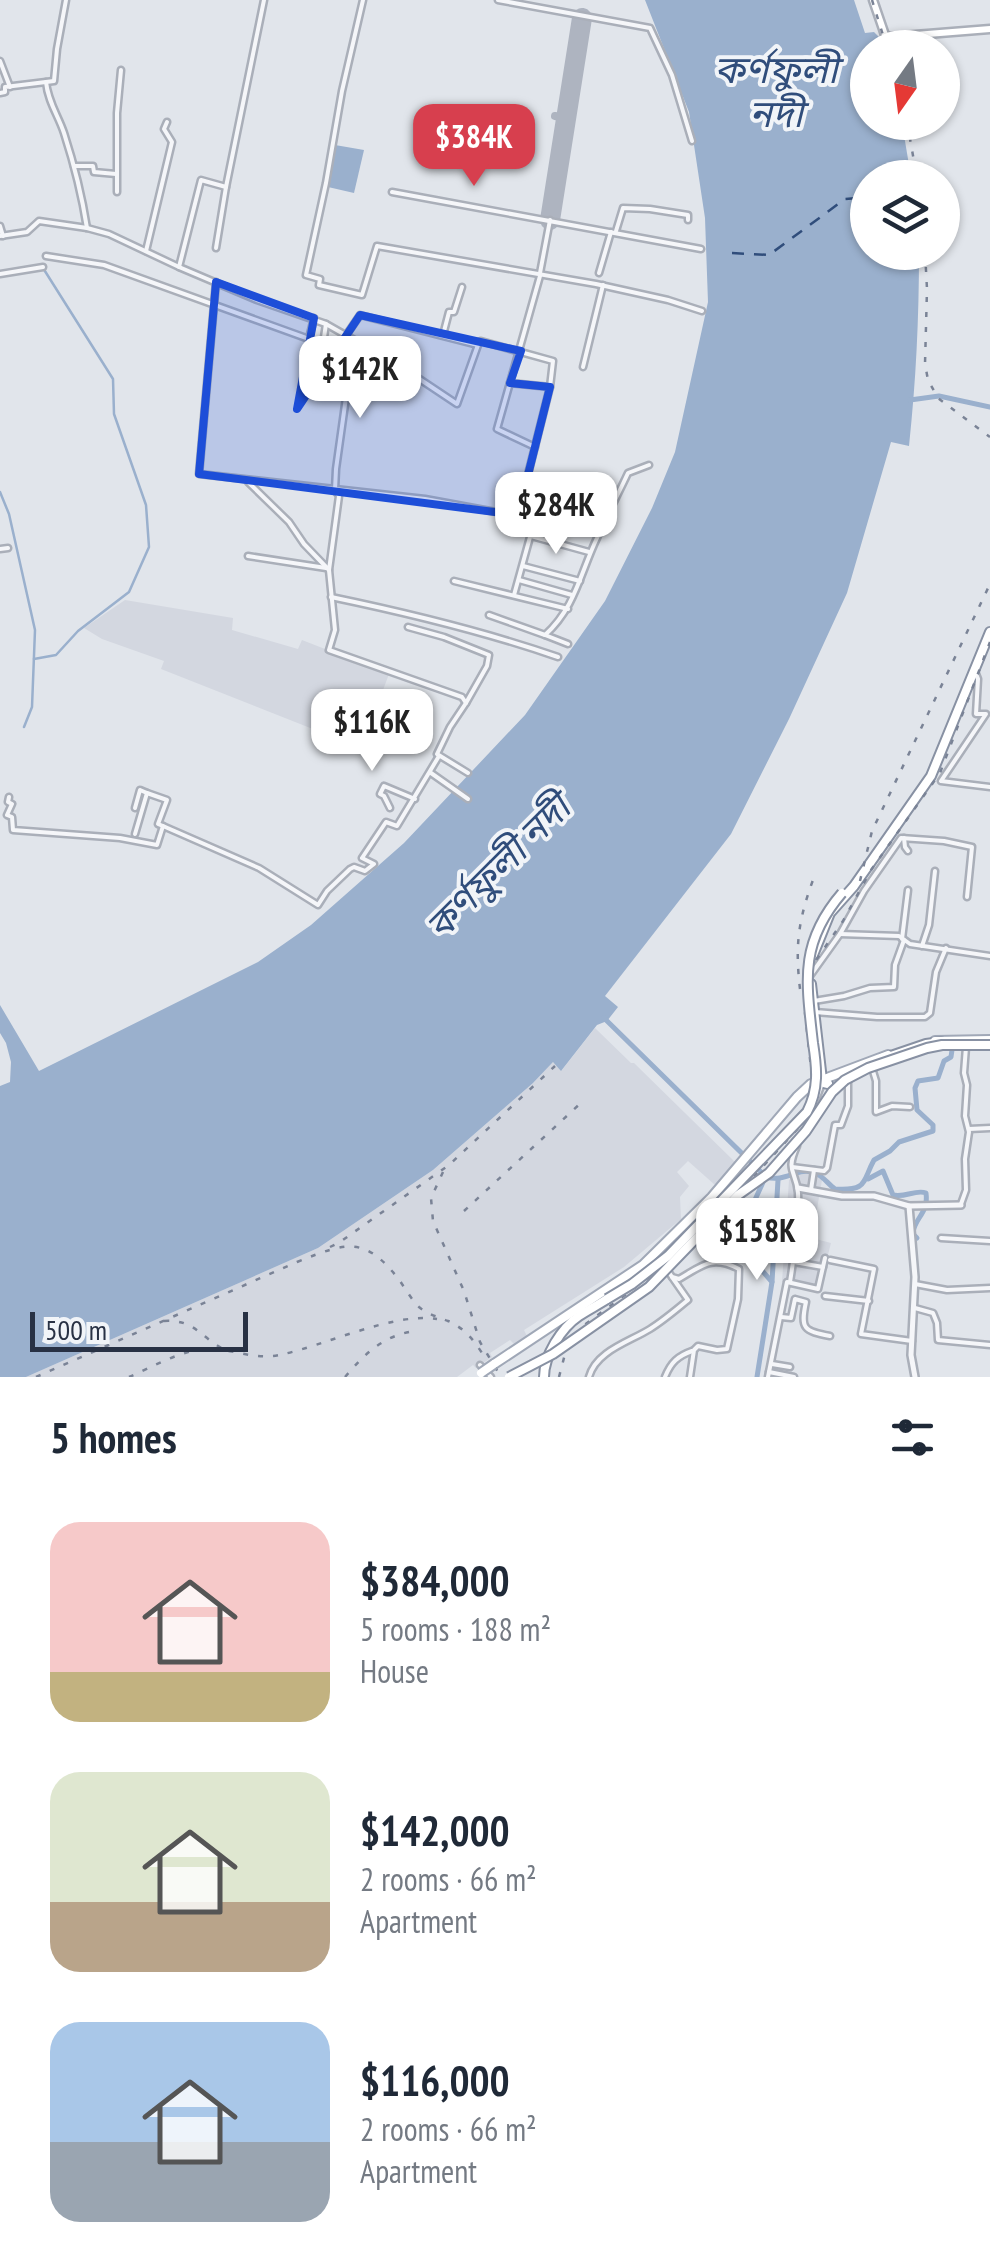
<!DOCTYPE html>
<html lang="en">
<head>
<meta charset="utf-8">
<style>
	:root { --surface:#fff; --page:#f2f2f3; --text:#1f2937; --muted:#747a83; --accent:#d73f4e }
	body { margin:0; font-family:"PT Sans Narrow","Noto Sans Bengali",sans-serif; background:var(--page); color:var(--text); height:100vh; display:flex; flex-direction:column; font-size:38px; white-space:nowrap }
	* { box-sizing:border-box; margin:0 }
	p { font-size:32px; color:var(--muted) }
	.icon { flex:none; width:55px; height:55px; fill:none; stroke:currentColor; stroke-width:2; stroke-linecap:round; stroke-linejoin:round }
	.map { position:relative; height:1377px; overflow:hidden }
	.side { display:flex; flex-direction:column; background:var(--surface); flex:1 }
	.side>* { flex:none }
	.needle { width:65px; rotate:194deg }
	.controls { position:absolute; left:850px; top:30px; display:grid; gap:20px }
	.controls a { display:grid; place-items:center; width:110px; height:110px; border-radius:50%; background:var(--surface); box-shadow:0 2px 8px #0004; font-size:50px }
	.scale { position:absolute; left:30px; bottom:25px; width:218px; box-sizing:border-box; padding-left:10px; border:5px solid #283144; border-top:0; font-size:28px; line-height:35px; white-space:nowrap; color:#283144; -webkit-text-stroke:8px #f1f4f8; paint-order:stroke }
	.price { position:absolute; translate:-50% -85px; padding:0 22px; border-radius:20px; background:#fff; color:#222; font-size:32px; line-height:65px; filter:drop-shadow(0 2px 5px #0008) }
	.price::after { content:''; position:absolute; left:50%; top:60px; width:30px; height:22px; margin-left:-15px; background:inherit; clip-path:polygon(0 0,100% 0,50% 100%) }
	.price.selected { background:var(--accent); color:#fff }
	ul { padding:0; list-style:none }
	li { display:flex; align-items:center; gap:30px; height:250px; padding:0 50px }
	li span { display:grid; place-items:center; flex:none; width:280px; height:200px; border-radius:30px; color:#555 }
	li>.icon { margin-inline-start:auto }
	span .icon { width:120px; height:120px; fill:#fffc; stroke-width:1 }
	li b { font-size:42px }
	h2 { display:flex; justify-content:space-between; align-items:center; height:120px; padding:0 50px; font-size:42px }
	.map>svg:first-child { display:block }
</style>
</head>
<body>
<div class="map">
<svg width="990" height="1377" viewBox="0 0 990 1377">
	<rect width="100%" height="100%" fill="#e1e5eb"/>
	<!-- built -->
	<g fill="#d3d7e0">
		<polygon points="125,600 233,618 232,630 298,649 302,640 389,674 380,698 388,704 371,752 161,669 164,661 102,639 84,628"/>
		<polygon points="595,1028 631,1063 634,1063 735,1162 715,1185 688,1161 677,1172 689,1186 680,1197 681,1219 624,1267 524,1330 527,1336 514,1344 510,1340 490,1353 492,1357 476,1368 473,1365 457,1377 26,1377 318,1248 433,1170 533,1083 553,1062 562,1070"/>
		<polygon points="799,1173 811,1173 822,1180 812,1238 831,1243 819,1290 782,1282 789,1180"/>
	</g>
	<!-- water -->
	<g fill="#9ab0cd">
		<path d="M645 0H854L865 33 874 32 879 37 882 47 868 48V122L902 123 911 177 868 178V252L919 253C919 318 916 381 909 446L891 442 847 593 789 719 731 834 605 996 618 1007 607 1021 597 1025 561 1071 553 1062 533 1083 433 1170 318 1248 26 1377H0V1086L10 1082 11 1062 6 1043 0 1033V1005L39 1071 258 962 311 925 404 843 525 715 605 601 652 508 675 452 708 302 705 218 689 112Z"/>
		<polygon points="335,145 364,150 354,193 328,187"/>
	</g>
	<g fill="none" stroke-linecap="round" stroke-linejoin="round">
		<!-- stream -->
		<g stroke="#9ab0cd" stroke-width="2.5">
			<polyline points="0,492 9,514 35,630 32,707 24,727"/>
			<polyline points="34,659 56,655 78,631 129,592 149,547 146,505 114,414 113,379 43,268"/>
		</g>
		<!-- canal -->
		<g stroke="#9ab0cd" stroke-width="5">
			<polyline points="910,400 939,396 990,407"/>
			<path d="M604 1018 766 1177C786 1183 798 1166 815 1173 823 1176 828 1184 835 1189 868 1191 862 1182 874 1160L890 1151 899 1142 933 1131V1125L917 1110 915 1088 918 1081 938 1078 944 1061 951 1057 952 1050"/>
			<path d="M868 1179 883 1171 893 1195C905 1198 916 1189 926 1193 929 1214 913 1219 913 1234L917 1238"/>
			<polyline points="772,1282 778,1180"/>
			<polyline points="757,1377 772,1282 759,1267 755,1254 753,1228 754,1202 764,1180"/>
		</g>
		<!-- ferry -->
		<polyline stroke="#304d7b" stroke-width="2.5" stroke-dasharray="12 10" stroke-linecap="butt" points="732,253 769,255 845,199 868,197"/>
		<!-- taxiway -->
		<polyline stroke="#aeb4c0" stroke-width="8" points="555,116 566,118"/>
		<!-- runway -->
		<polyline stroke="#aeb4c0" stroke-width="20" points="550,220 582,18"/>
		<defs>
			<g id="minor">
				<polyline points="363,0 342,91 326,183 306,275 320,279 319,285 362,295 377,246 596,284 668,300 702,311"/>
				<polyline points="498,0 650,28 672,75 692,141"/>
				<polyline points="0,61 10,87"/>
				<path d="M46 82C48 102 58 115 64 133 74 164 82 196 87 228"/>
				<polyline points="0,93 5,92 5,87 54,81 57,49 66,0"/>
				<polyline points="74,166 93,166 94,172 116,174"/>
				<polyline points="117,192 117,113 121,70"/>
				<polyline points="392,192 701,249"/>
				<polyline points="0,226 3,236"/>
				<polyline points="616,231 623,208 650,209 688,215 688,220"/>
				<polyline points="0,236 27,232 39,221 87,228 109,234 179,267 257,300 326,324 400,366 457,404 478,345 474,344"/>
				<polyline points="216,248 226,187"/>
				<polyline points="146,251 172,142 164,129 167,122"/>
				<polyline points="46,256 104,265 356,356"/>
				<polyline points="179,267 201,180 226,187 264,0"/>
				<polyline points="540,273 550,220"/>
				<polyline points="599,273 611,232"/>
				<polyline points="0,274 43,267"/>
				<polyline points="216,282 199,474 425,499 535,519 514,595"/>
				<polyline points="347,334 360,315 474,344 481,341 553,361 550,387 518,514"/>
				<polyline points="443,335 449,312 454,312 462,287"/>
				<polyline points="309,338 314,318"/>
				<polyline points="323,344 326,324"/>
				<polyline points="363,344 350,369 336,469 335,490 339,496 329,570 335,630 329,650 462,697 466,703 487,666 489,655 444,637 408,627"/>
				<polyline points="583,367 603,285"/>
				<polyline points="510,383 550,387"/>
				<polyline points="535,447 497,429 540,276"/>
				<polyline points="248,482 289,522 304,544 329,570"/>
				<polyline points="531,536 589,552"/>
				<polyline points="0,549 8,548"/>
				<polyline points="248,556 326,568"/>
				<polyline points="523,566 580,581"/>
				<polyline points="519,580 572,595"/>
				<polyline points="454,581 568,609"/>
				<path d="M331 597C408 613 483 631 558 657"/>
				<polyline points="489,615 545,635"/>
				<path d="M568 644 545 635C575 608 580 574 597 538 606 516 618 495 628 473L649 465"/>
				<polyline points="975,671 978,679 976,714 986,714 941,781 990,787"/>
				<polyline points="466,703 450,727 437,754 468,773"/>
				<polyline points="431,773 468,799"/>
				<polyline points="9,797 8,802 12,804 7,815 12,817 13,830 120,838 157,845 163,826 259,868 318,905 327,891 350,869 354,867 365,871 374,864 362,858 386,822 397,826 439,756"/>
				<polyline points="135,808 140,790 147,793"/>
				<polyline points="390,808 384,796 380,794 384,786 415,799"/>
				<polyline points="135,834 147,793 167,800 158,824 163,826"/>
				<polyline points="904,838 905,847 908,851"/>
				<polyline points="840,934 899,936 910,944 990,956"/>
				<polyline points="902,939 908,890"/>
				<polyline points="922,946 929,925 935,871"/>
				<polyline points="810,976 840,934 864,891 901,838 944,841 972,847 967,897"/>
				<polyline points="814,1001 844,996 870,988 894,987 895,965 904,940"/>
				<polyline points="815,1012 877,1017 925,1017 930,1013 936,972 946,948"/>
				<polyline points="872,1068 876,1081 876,1112 892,1106 910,1107"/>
				<polyline points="807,1124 821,1086"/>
				<polyline points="969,1129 990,1128"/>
				<polyline points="792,1167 824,1171 827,1168 835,1125 841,1125 848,1106 848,1078"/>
				<polyline points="811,1190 814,1170"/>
				<polyline points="961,1204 966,1190 965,1159 969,1132 965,1116 967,1085 964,1073 966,1047"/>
				<polyline points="941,1238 990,1241"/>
				<polyline points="830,1260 874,1269 861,1334 912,1341"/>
				<polyline points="794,1262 823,1267"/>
				<path d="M668 1271 672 1277 679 1279C703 1265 712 1255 739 1269L738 1299 727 1349 717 1350 698 1346 694 1350 690 1377"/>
				<path d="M790 1282C794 1257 799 1218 798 1193 796 1169 785 1173 797 1146"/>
				<polyline points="915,1284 947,1290 990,1288"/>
				<polyline points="825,1296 869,1301"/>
				<polyline points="915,1308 933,1313 937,1323 938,1340 990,1345"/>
				<path d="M781 1317 791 1318 795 1299 806 1302C800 1329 804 1331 830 1336"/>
				<polyline points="772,1364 790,1367"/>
				<polyline points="480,1365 491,1377"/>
				<polyline points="769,1372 794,1377"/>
				<path d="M589 1377C596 1351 629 1342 650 1329 663 1321 676 1310 688 1300L672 1277"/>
				<path d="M665 1377C671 1362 678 1356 692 1351"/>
				<polyline points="768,1377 787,1282 818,1289 825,1258"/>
			</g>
			<g id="tertiary">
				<polyline points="798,1188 842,1196 874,1196 909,1206 961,1205"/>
				<polyline points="909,1206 915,1277 911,1355 915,1377"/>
			</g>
			<polyline id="secondary" points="873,0 885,35 890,37 990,29"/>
			<g id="primary">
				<polyline points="935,1041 990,1040"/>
				<polyline points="494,1364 643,1265 712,1197 797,1097 811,1084 888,1055"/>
			</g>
			<g id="trunk">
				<polyline points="813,955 830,913 854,886 931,776 990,632"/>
				<polyline points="811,984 822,1080 824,1083 828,1084"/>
				<polyline points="882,1059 926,1044 941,1042"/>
				<path d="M544 1377C544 1356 561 1328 579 1316 588 1310 598 1305 607 1299"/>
			</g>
		</defs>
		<!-- minor casing -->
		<use href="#minor" stroke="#aaafb9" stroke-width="9"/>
		<!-- tertiary casing -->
		<use href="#tertiary" stroke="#aaafb9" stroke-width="10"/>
		<!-- secondary casing -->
		<use href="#secondary" stroke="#aaafb9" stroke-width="11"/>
		<!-- primary casing -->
		<use href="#primary" stroke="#a0a8b7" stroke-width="12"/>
		<!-- trunk casing -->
		<use href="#trunk" stroke="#8891a3" stroke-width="12"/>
		<!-- minor -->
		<use href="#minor" stroke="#f5f6f9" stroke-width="4"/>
		<!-- tertiary -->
		<use href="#tertiary" stroke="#f5f6f9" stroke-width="5"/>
		<!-- secondary -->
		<use href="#secondary" stroke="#fff" stroke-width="6"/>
		<!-- primary -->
		<use href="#primary" stroke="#fff" stroke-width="8"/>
		<!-- trunk -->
		<use href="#trunk" stroke="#fff" stroke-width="8"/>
		<!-- rail -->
		<g stroke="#7a8396" stroke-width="2.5" stroke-dasharray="5 10" stroke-linecap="butt">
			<polyline points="872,0 887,48"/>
			<polyline points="907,122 917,178"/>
			<polyline points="925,252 927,289 925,364 928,380 938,398 990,437"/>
			<polyline points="860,881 872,831 990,584"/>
			<path d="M800 989C795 946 798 921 813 880"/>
			<polyline points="443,1172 431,1198 433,1221 464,1291 480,1342 501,1377"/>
			<polyline points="464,1211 583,1101"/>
			<polyline points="330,1247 340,1242 449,1165 555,1066"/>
			<path d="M164 1321C195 1319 201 1338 225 1350"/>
			<path d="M36 1377 297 1262C347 1242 365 1235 400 1281 406 1290 412 1300 419 1307 427 1314 438 1317 448 1321 464 1328 473 1339 482 1353"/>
			<path d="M129 1377C153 1367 182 1349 209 1349 233 1349 254 1360 279 1355 325 1346 392 1312 437 1319"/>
			<path d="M345 1377C363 1356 380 1338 409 1332"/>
			<polyline points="559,1377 565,1354 583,1326 687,1249 801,1125 807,1115 812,1077 804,1004 810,969 843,921 871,870 940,773 990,642"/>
		</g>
		<defs>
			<polyline id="primary-bridge" points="481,1373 494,1364"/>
			<g id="trunk-bridge">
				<path d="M607 1299 632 1284 668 1256 807 1112C819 1089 817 1068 813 1043 806 981 799 943 842 893"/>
				<polyline points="509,1377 553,1354 649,1287 738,1195 769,1173 806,1131 832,1092 845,1080 868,1068 927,1048 942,1045 990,1045"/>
			</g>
		</defs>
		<!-- primary-bridge casing -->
		<use href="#primary-bridge" stroke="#a0a8b7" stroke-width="12" stroke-linecap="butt"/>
		<!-- trunk-bridge casing -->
		<use href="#trunk-bridge" stroke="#8891a3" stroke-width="12" stroke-linecap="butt"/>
		<!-- primary-bridge -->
		<use href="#primary-bridge" stroke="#fff" stroke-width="8"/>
		<!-- trunk-bridge -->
		<use href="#trunk-bridge" stroke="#fff" stroke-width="8"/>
	</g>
	<!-- marked area -->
	<path fill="#1d4ed8" fill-opacity="0.2" stroke="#1d4ed8" stroke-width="8" stroke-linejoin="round" d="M216 282 314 318 297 409 360 315 521 351 510 383 550 387 518 515 199 474Z"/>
	<g text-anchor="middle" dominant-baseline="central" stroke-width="8" stroke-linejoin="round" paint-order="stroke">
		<!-- water labels -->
		<g font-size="38" font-style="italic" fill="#304d7b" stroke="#f1f4f8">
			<text x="776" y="68">কর্ণফুলী<tspan x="776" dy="44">নদী</tspan></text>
			<text transform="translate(497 866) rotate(-45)">কর্ণফুলী নদী</text>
		</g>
	</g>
</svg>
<div class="controls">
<a><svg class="needle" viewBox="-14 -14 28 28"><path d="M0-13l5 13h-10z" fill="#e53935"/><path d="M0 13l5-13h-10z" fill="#747a83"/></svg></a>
<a><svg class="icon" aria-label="layers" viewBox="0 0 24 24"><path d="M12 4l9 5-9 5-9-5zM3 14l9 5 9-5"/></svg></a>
</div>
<div class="scale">500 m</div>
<b class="price selected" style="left:474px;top:189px">$384K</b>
<b class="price" style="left:360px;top:421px">$142K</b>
<b class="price" style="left:556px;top:557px">$284K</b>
<b class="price" style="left:372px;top:774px">$116K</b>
<b class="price" style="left:757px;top:1283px">$158K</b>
</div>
<section class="side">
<h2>5 homes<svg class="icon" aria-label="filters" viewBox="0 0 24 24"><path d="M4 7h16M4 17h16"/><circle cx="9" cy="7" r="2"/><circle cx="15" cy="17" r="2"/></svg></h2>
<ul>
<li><span style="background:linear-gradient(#f6c9c9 75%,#c2b280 0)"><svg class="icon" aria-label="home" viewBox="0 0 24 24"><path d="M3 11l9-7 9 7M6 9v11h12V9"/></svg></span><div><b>$384,000</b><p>5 rooms · 188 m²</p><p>House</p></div></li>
<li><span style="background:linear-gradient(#dfe7d0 65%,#b9a48a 0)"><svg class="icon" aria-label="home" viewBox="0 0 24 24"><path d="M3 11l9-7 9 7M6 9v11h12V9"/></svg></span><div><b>$142,000</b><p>2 rooms · 66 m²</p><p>Apartment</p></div></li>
<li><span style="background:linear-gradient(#a9c7e8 60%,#9aa5b1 0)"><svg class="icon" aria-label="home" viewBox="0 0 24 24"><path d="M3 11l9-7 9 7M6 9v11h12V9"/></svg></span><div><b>$116,000</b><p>2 rooms · 66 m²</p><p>Apartment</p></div></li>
</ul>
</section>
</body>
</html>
